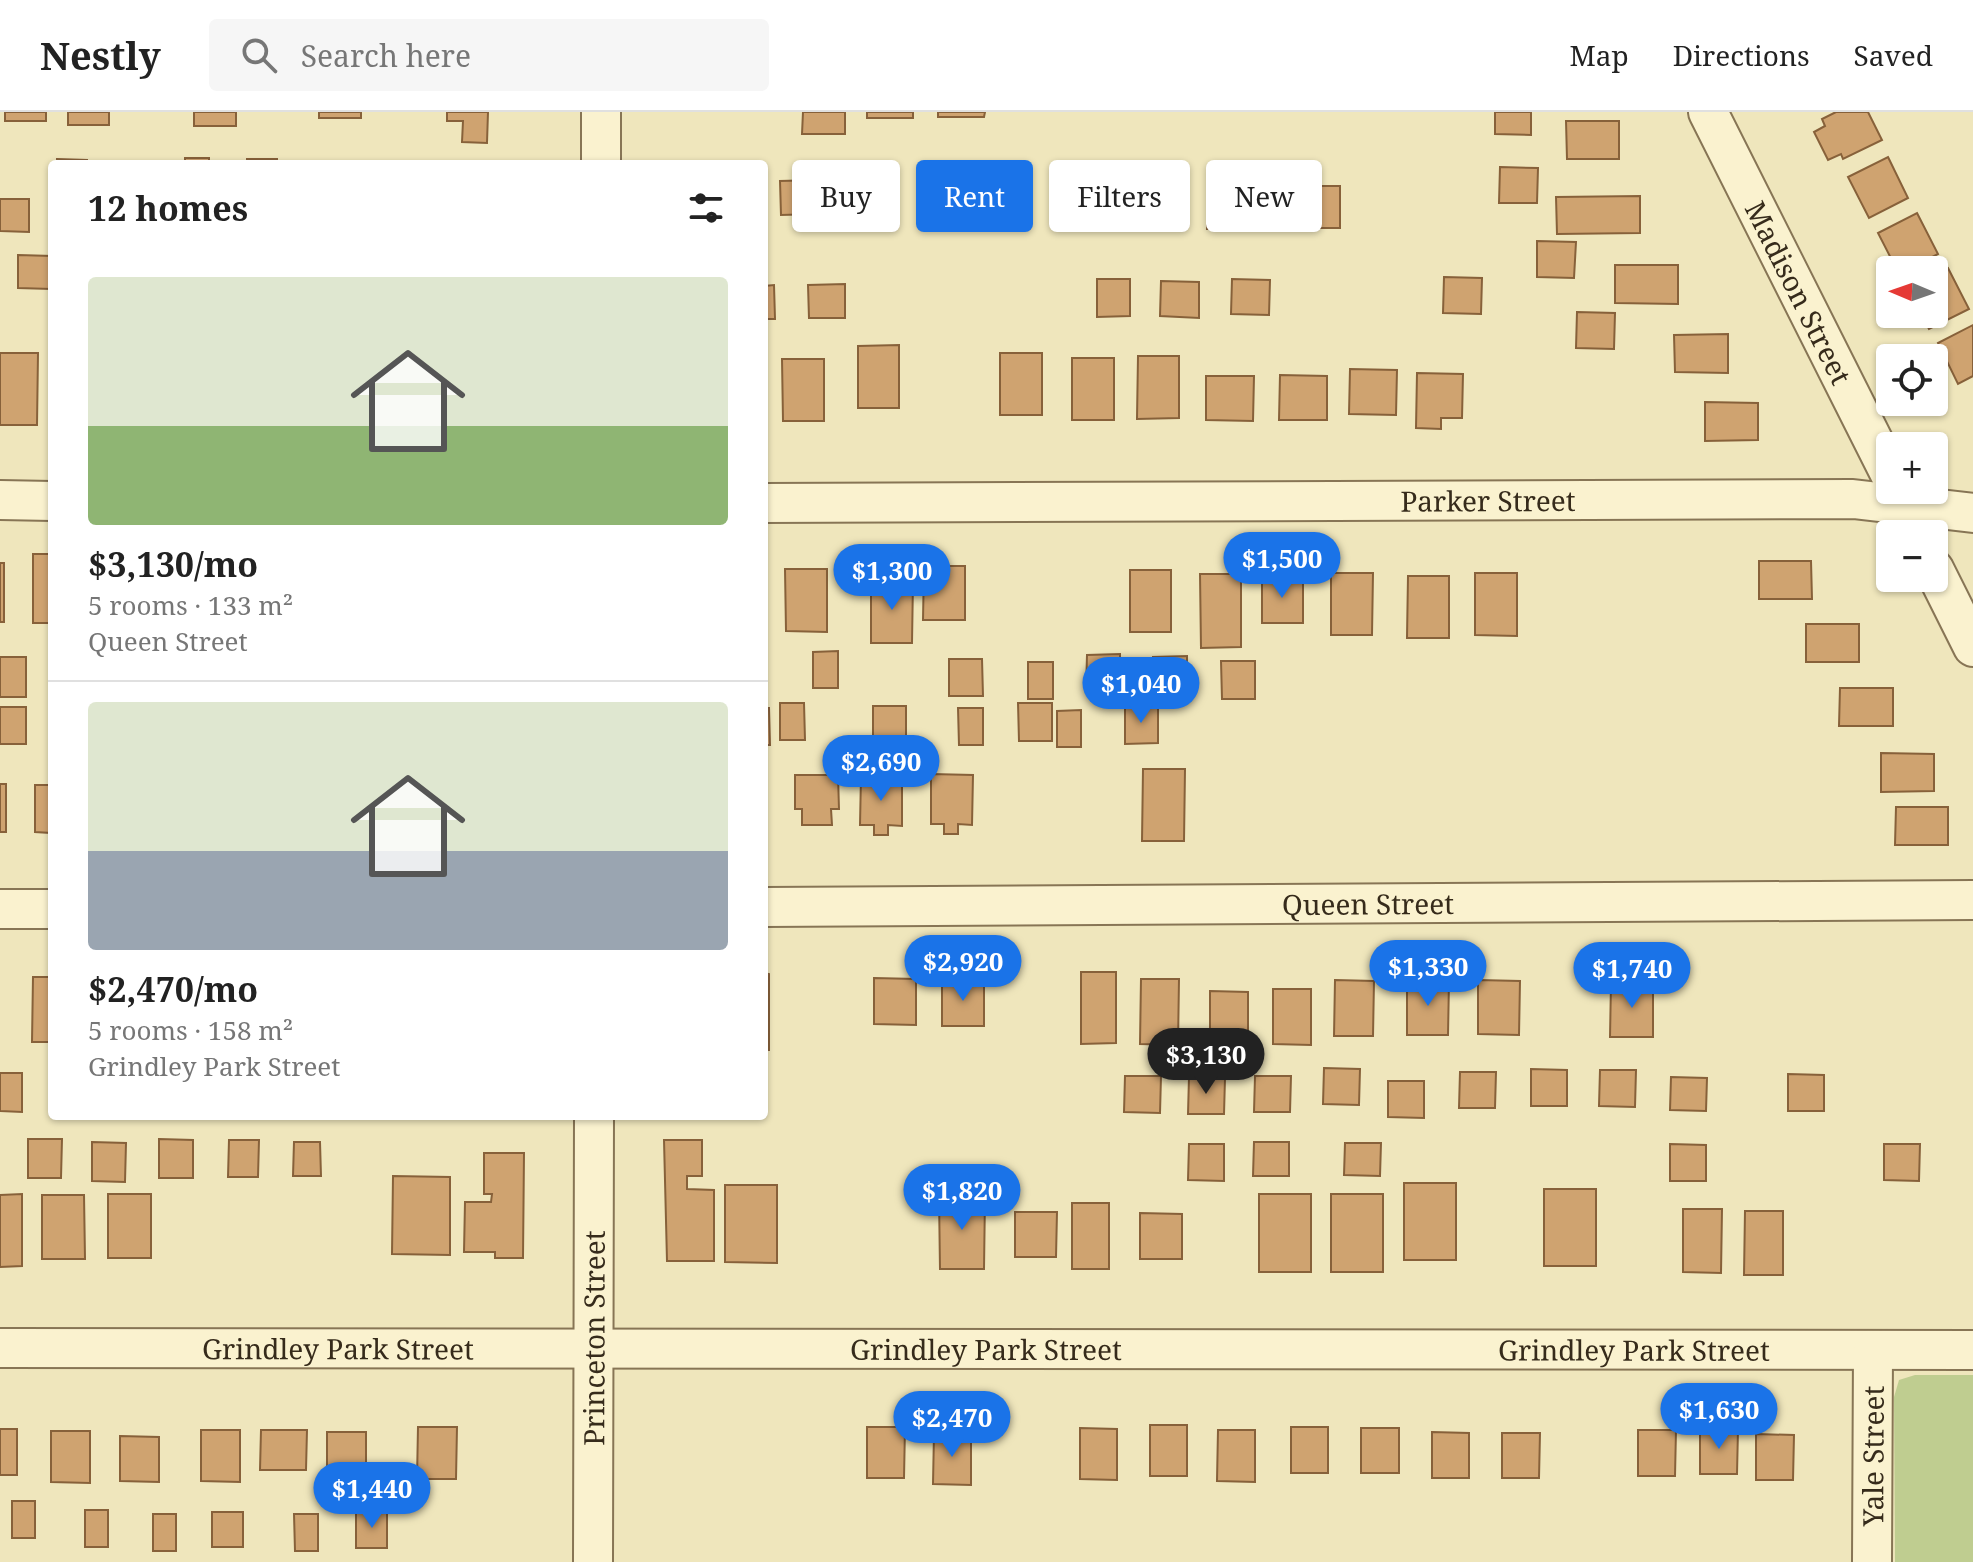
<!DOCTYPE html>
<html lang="en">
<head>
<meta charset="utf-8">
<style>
	:root { --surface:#fff; --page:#f6f6f6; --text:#222; --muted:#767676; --line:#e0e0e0; --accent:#1a73e8 }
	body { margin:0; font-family:"Noto Serif",serif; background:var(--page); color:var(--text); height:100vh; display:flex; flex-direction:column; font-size:30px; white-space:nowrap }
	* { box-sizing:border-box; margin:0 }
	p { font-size:26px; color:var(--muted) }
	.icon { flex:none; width:44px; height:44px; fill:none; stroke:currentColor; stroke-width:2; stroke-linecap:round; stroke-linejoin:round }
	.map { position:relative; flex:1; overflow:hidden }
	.details { position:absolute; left:48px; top:48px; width:720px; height:960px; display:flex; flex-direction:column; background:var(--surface); border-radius:8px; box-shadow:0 2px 6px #0004 }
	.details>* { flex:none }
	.hud { position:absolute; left:792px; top:48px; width:760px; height:72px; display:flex; gap:16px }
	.needle { width:52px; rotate:272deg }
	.fabs { position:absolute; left:1876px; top:144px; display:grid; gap:16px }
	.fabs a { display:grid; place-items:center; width:72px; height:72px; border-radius:8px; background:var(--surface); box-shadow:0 2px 6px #0004; font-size:40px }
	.price { position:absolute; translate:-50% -68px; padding:0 18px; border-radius:28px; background:var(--accent); color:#fff; font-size:26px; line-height:52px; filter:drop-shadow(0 2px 4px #0008) }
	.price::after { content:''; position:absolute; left:50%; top:48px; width:24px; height:18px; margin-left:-12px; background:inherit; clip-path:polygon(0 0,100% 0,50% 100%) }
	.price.active { background:#222; color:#fff }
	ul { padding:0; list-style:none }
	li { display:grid; align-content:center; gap:16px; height:424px; padding:0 40px }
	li+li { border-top:2px solid var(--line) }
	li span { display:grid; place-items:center; height:248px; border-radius:8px; color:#555 }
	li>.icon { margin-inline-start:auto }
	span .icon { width:144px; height:144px; fill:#fffc; stroke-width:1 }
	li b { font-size:34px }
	h2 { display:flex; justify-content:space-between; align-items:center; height:96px; padding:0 40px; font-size:34px }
	.tag { padding:0 28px; border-radius:8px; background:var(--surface); box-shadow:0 2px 6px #0004; font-size:28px; line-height:72px }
	.tag.active { background:var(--accent); color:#fff }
	header { display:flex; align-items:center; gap:48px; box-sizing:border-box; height:112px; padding:0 40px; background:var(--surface); border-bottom:2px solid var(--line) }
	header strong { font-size:38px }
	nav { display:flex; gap:44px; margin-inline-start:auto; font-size:28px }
	.search { width:560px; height:72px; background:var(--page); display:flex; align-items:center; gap:20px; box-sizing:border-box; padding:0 28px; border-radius:8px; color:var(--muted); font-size:30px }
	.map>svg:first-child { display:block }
</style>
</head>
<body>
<header>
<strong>Nestly</strong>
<div class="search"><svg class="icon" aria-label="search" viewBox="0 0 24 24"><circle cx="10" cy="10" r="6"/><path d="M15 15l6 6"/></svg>Search here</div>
<nav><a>Map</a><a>Directions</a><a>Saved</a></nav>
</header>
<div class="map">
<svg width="1973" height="1450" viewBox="0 0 1973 1450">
	<rect width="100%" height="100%" fill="#efe6bc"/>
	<!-- green -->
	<polygon fill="#bfcd90" points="1915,1263 1973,1263 1973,1450 1895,1450 1894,1285 1899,1268"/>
	<!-- building -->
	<g fill="#cfa370" stroke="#87613a" stroke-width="2">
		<rect x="5" y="0" width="41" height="9"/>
		<rect x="68" y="0" width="41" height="13"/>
		<rect x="194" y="0" width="42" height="14"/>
		<rect x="319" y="0" width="42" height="6"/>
		<polygon points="447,0 488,0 487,31 462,30 463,9 447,9"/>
		<polygon points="803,0 845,0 845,22 802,22"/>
		<rect x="867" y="0" width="46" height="6"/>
		<polygon points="938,0 985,0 984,5 938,5"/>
		<polygon points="1495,0 1531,0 1531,23 1495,22"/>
		<polygon points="1836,0 1868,0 1882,28 1843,47 1841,42 1828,48 1814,20 1825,14 1822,7"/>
		<polygon points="1566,9 1619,9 1619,47 1567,47"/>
		<polygon points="1888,45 1908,86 1869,106 1848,65"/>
		<rect x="185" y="46" width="24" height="6"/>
		<polygon points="57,47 87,48 87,52 57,52"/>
		<rect x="247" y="47" width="30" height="5"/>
		<polygon points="1500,55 1538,56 1537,91 1499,91"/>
		<polygon points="884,67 885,101 848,102 848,68"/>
		<polygon points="817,68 817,102 781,103 780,69"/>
		<polygon points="1137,73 1175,74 1174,116 1136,115"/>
		<polygon points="1303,74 1340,74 1340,116 1302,116"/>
		<polygon points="1208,81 1246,82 1245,117 1207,117"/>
		<polygon points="1640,84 1640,121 1557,122 1556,85"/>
		<polygon points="0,87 29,87 29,120 0,119"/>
		<polygon points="1917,101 1938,142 1907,158 1897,158 1878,121"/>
		<polygon points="1537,129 1576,130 1574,166 1537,165"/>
		<polygon points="18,143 52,144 51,177 18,176"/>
		<polygon points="1615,153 1678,153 1678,192 1615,191"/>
		<polygon points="1948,156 1969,197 1929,217 1921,202 1934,202 1934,163"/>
		<polygon points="1444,165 1482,166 1481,202 1443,201"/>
		<polygon points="1097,167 1130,167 1130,204 1097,205"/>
		<polygon points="1232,167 1270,168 1269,203 1231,202"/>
		<polygon points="1161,169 1199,170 1199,206 1160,204"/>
		<polygon points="845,172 845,206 809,206 808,173"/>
		<polygon points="774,173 775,207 764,207 764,174"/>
		<polygon points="1577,200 1615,201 1614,237 1576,236"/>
		<polygon points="1973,213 1973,264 1958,272 1938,231"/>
		<polygon points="1728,222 1728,261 1675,260 1674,223"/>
		<polygon points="899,233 899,296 858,296 858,234"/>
		<polygon points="0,241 38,241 37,313 0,313"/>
		<rect x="1000" y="241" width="42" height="62"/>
		<polygon points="1138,244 1179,244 1179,306 1137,307"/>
		<rect x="1072" y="246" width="42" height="62"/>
		<polygon points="782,247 824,247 824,309 783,309"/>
		<polygon points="1350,257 1397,258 1396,303 1349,302"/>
		<polygon points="1417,261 1463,262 1462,306 1441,306 1441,317 1416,316"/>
		<polygon points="1280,263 1327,264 1327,308 1279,308"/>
		<polygon points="1206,264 1254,264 1253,309 1206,308"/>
		<polygon points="1705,290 1758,291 1758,328 1705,329"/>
		<rect x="33" y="442" width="19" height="69"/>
		<polygon points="1759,449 1811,449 1812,487 1759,487"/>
		<rect x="0" y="451" width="4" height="59"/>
		<polygon points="924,454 965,454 965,508 923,508"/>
		<polygon points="785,457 827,457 827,520 786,519"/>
		<rect x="1130" y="458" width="41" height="62"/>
		<polygon points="1331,461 1373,461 1372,523 1331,523"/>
		<polygon points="1475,461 1517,461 1517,524 1475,523"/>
		<polygon points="1200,462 1241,462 1241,535 1201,536"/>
		<polygon points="1408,464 1449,464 1449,526 1407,526"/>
		<rect x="1262" y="465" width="41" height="46"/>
		<polygon points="871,468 913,469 912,531 871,531"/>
		<rect x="1806" y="512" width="53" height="38"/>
		<polygon points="838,539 838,576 813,576 813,540"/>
		<polygon points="1120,542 1120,580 1086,580 1087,543"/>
		<polygon points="1187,544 1187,582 1154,582 1153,545"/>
		<rect x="0" y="545" width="26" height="40"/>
		<polygon points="949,547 982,547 983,584 949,584"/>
		<polygon points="1221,549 1255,549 1255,587 1222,587"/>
		<rect x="1028" y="550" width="25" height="37"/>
		<polygon points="1840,576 1893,576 1893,614 1839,614"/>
		<polygon points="780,591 804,591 805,628 780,628"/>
		<polygon points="1018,591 1052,591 1052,629 1019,629"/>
		<rect x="873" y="594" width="33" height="38"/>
		<polygon points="1125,594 1158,594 1158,631 1125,632"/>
		<rect x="0" y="595" width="26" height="37"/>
		<polygon points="764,596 769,596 770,633 764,633"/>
		<polygon points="958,596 983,596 983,633 959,633"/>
		<polygon points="1081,598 1081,635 1057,635 1057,599"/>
		<polygon points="1881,641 1934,642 1934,679 1881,680"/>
		<polygon points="1143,657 1185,657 1184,729 1142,729"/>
		<polygon points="931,662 973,663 972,713 958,712 958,722 944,722 944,712 931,712"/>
		<polygon points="795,663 838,663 839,697 831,697 832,713 802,713 802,697 795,697"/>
		<polygon points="861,664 902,664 902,714 888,713 888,723 874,723 874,713 860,713"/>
		<rect x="0" y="672" width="6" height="48"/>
		<polygon points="35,673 52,673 52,727 51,721 35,720"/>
		<polygon points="1896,695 1948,695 1948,733 1895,733"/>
		<polygon points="1081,860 1116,860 1116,931 1081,932"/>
		<polygon points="764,861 769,862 769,938 764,938"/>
		<polygon points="33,865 52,865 52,930 32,930"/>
		<polygon points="874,866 916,867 916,913 874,912"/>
		<polygon points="1141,867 1179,867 1178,933 1140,932"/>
		<polygon points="942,868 984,869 984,914 942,914"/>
		<polygon points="1335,868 1374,869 1373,924 1334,924"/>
		<polygon points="1478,868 1520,869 1519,923 1478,922"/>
		<polygon points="1407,869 1449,869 1448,923 1407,923"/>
		<polygon points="1611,871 1653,871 1653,925 1610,925"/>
		<polygon points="1273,877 1311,877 1311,933 1273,932"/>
		<polygon points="1210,879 1248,880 1248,935 1210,935"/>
		<polygon points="1324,956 1360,957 1359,993 1323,992"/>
		<polygon points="1531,957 1567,958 1567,994 1531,994"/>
		<polygon points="1600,958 1636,958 1635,995 1599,994"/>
		<polygon points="1460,960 1496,960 1495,996 1459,996"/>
		<polygon points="0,961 22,961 22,1000 0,999"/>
		<polygon points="1788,962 1824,963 1824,999 1788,999"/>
		<polygon points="1125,964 1161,964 1160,1001 1124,1000"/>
		<polygon points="1255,964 1291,964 1290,1000 1254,1000"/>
		<polygon points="1189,965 1225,966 1224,1002 1188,1002"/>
		<polygon points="1671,965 1707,966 1706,999 1670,998"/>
		<polygon points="1388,969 1424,969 1424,1006 1388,1005"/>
		<polygon points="28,1027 62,1027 61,1066 28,1066"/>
		<polygon points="159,1027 193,1028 193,1066 159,1066"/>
		<polygon points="229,1028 259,1028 258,1065 228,1065"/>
		<polygon points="664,1028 702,1028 702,1064 687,1064 687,1077 714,1078 714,1149 667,1149"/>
		<polygon points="92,1030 126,1031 125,1070 92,1069"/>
		<polygon points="294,1030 320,1030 321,1064 293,1064"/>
		<polygon points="1254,1030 1289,1030 1289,1064 1253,1064"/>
		<polygon points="1345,1031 1381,1031 1380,1064 1344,1063"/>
		<polygon points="1189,1032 1224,1032 1224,1069 1188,1068"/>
		<polygon points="1670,1032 1706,1033 1706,1069 1670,1069"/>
		<polygon points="1884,1032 1920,1032 1919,1069 1884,1068"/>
		<polygon points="484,1041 524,1041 523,1146 495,1146 495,1140 464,1140 465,1090 491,1090 492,1082 484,1082"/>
		<polygon points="393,1064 450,1065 450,1143 392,1142"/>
		<rect x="1404" y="1071" width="52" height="77"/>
		<polygon points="725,1073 777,1073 777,1151 725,1150"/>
		<rect x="1544" y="1077" width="52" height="77"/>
		<polygon points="22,1082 22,1154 0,1155 0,1083"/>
		<rect x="108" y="1082" width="43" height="64"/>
		<rect x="1259" y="1082" width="52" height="78"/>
		<rect x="1331" y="1082" width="52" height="78"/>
		<polygon points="42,1083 84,1083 85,1147 42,1147"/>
		<polygon points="939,1084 985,1084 984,1157 940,1157"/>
		<rect x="1072" y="1091" width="37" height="66"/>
		<polygon points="1683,1097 1722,1097 1721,1161 1683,1160"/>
		<polygon points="1745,1099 1783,1099 1783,1163 1744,1163"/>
		<polygon points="1015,1100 1057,1100 1056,1145 1015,1145"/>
		<polygon points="1140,1101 1182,1102 1182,1147 1140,1147"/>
		<rect x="1150" y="1313" width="37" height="51"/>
		<polygon points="418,1315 457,1315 456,1367 417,1367"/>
		<polygon points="867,1315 905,1315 904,1366 867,1366"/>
		<rect x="1291" y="1315" width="37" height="46"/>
		<polygon points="1080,1316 1117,1317 1117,1368 1080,1367"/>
		<rect x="1361" y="1316" width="38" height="45"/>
		<rect x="0" y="1317" width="17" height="46"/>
		<polygon points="1700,1317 1738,1317 1737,1362 1700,1362"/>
		<polygon points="201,1318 240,1318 240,1370 201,1369"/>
		<polygon points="261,1318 307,1318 306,1358 260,1358"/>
		<polygon points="1218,1318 1255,1318 1255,1370 1217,1369"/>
		<polygon points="1638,1318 1676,1318 1675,1364 1638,1364"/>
		<polygon points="51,1319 90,1319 90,1371 51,1370"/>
		<rect x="327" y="1320" width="39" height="51"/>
		<polygon points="1432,1320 1469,1321 1469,1366 1432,1366"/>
		<polygon points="934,1321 971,1322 971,1373 933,1372"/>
		<polygon points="1502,1321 1540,1321 1539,1366 1502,1366"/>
		<polygon points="1756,1322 1794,1323 1793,1368 1756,1368"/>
		<polygon points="120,1324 159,1325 159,1370 120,1369"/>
		<rect x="12" y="1389" width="23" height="37"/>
		<rect x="85" y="1398" width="23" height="37"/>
		<rect x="212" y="1400" width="31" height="35"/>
		<rect x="356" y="1401" width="31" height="35"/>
		<rect x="153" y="1402" width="23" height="37"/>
		<polygon points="294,1402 318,1402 318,1439 295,1439"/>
	</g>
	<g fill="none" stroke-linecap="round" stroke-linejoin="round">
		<defs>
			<g id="street">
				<path id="s1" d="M1708 0 1890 362"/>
				<polyline points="601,52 601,0"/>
				<polyline points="0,388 52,389"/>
				<path id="s2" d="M764 391 1853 387 1973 401"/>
				<polyline points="1934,457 1973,535"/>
				<path id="s3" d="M764 795 1973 788"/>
				<polyline points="0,797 52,797"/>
				<path id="s4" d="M0 1236 1973 1238"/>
				<path id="s5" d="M593 1450 594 1004"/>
				<path id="s6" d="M1872 1450 1873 1238"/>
			</g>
		</defs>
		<!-- street casing -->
		<use href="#street" stroke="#877555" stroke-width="42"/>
		<!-- street -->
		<use href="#street" stroke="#faf2cf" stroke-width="38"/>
	</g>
	<g text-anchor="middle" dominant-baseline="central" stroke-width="8" stroke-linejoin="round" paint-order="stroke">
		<!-- street labels -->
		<g font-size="28" fill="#362b1b" stroke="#f6efcc">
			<text stroke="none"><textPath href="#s1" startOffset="202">Madison Street</textPath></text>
			<text stroke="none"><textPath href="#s2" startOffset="724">Parker Street</textPath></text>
			<text stroke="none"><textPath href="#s3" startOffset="604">Queen Street</textPath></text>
			<text stroke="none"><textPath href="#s5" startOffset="224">Princeton Street</textPath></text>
			<text stroke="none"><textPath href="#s4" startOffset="338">Grindley Park Street</textPath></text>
			<text stroke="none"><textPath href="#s4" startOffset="986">Grindley Park Street</textPath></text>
			<text stroke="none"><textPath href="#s4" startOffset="1634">Grindley Park Street</textPath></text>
			<text stroke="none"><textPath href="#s6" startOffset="106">Yale Street</textPath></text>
		</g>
	</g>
</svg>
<div class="fabs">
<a><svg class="needle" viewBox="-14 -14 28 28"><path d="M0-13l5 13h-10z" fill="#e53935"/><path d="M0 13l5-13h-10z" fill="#767676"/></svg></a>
<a><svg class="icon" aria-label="locate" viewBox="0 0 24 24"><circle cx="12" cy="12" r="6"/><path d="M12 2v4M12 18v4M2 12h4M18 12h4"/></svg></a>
<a>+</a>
<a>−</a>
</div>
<b class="price" style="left:1282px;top:488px">$1,500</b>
<b class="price" style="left:892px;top:500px">$1,300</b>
<b class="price" style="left:1141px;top:613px">$1,040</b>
<b class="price" style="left:881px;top:691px">$2,690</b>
<b class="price" style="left:963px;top:891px">$2,920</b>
<b class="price" style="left:1428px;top:896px">$1,330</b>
<b class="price" style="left:1632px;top:898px">$1,740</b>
<b class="price active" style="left:1206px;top:984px">$3,130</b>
<b class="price" style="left:962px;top:1120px">$1,820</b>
<b class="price" style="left:1719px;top:1339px">$1,630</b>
<b class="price" style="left:952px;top:1347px">$2,470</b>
<b class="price" style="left:372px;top:1418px">$1,440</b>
<div class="hud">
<a class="tag">Buy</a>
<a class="tag active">Rent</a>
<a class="tag">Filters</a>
<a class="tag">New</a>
</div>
<section class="details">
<h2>12 homes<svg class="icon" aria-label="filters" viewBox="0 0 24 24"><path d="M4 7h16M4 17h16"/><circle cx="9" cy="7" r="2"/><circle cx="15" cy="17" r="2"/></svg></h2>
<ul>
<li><span style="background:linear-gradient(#dfe7d0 60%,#8fb573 0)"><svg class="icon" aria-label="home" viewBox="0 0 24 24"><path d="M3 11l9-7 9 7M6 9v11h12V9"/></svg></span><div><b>$3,130/mo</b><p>5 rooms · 133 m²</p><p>Queen Street</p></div></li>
<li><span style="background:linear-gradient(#dfe7d0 60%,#9aa5b1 0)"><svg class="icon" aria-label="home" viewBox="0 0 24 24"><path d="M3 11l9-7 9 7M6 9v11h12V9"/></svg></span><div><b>$2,470/mo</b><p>5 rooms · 158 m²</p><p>Grindley Park Street</p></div></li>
</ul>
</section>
</div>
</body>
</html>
